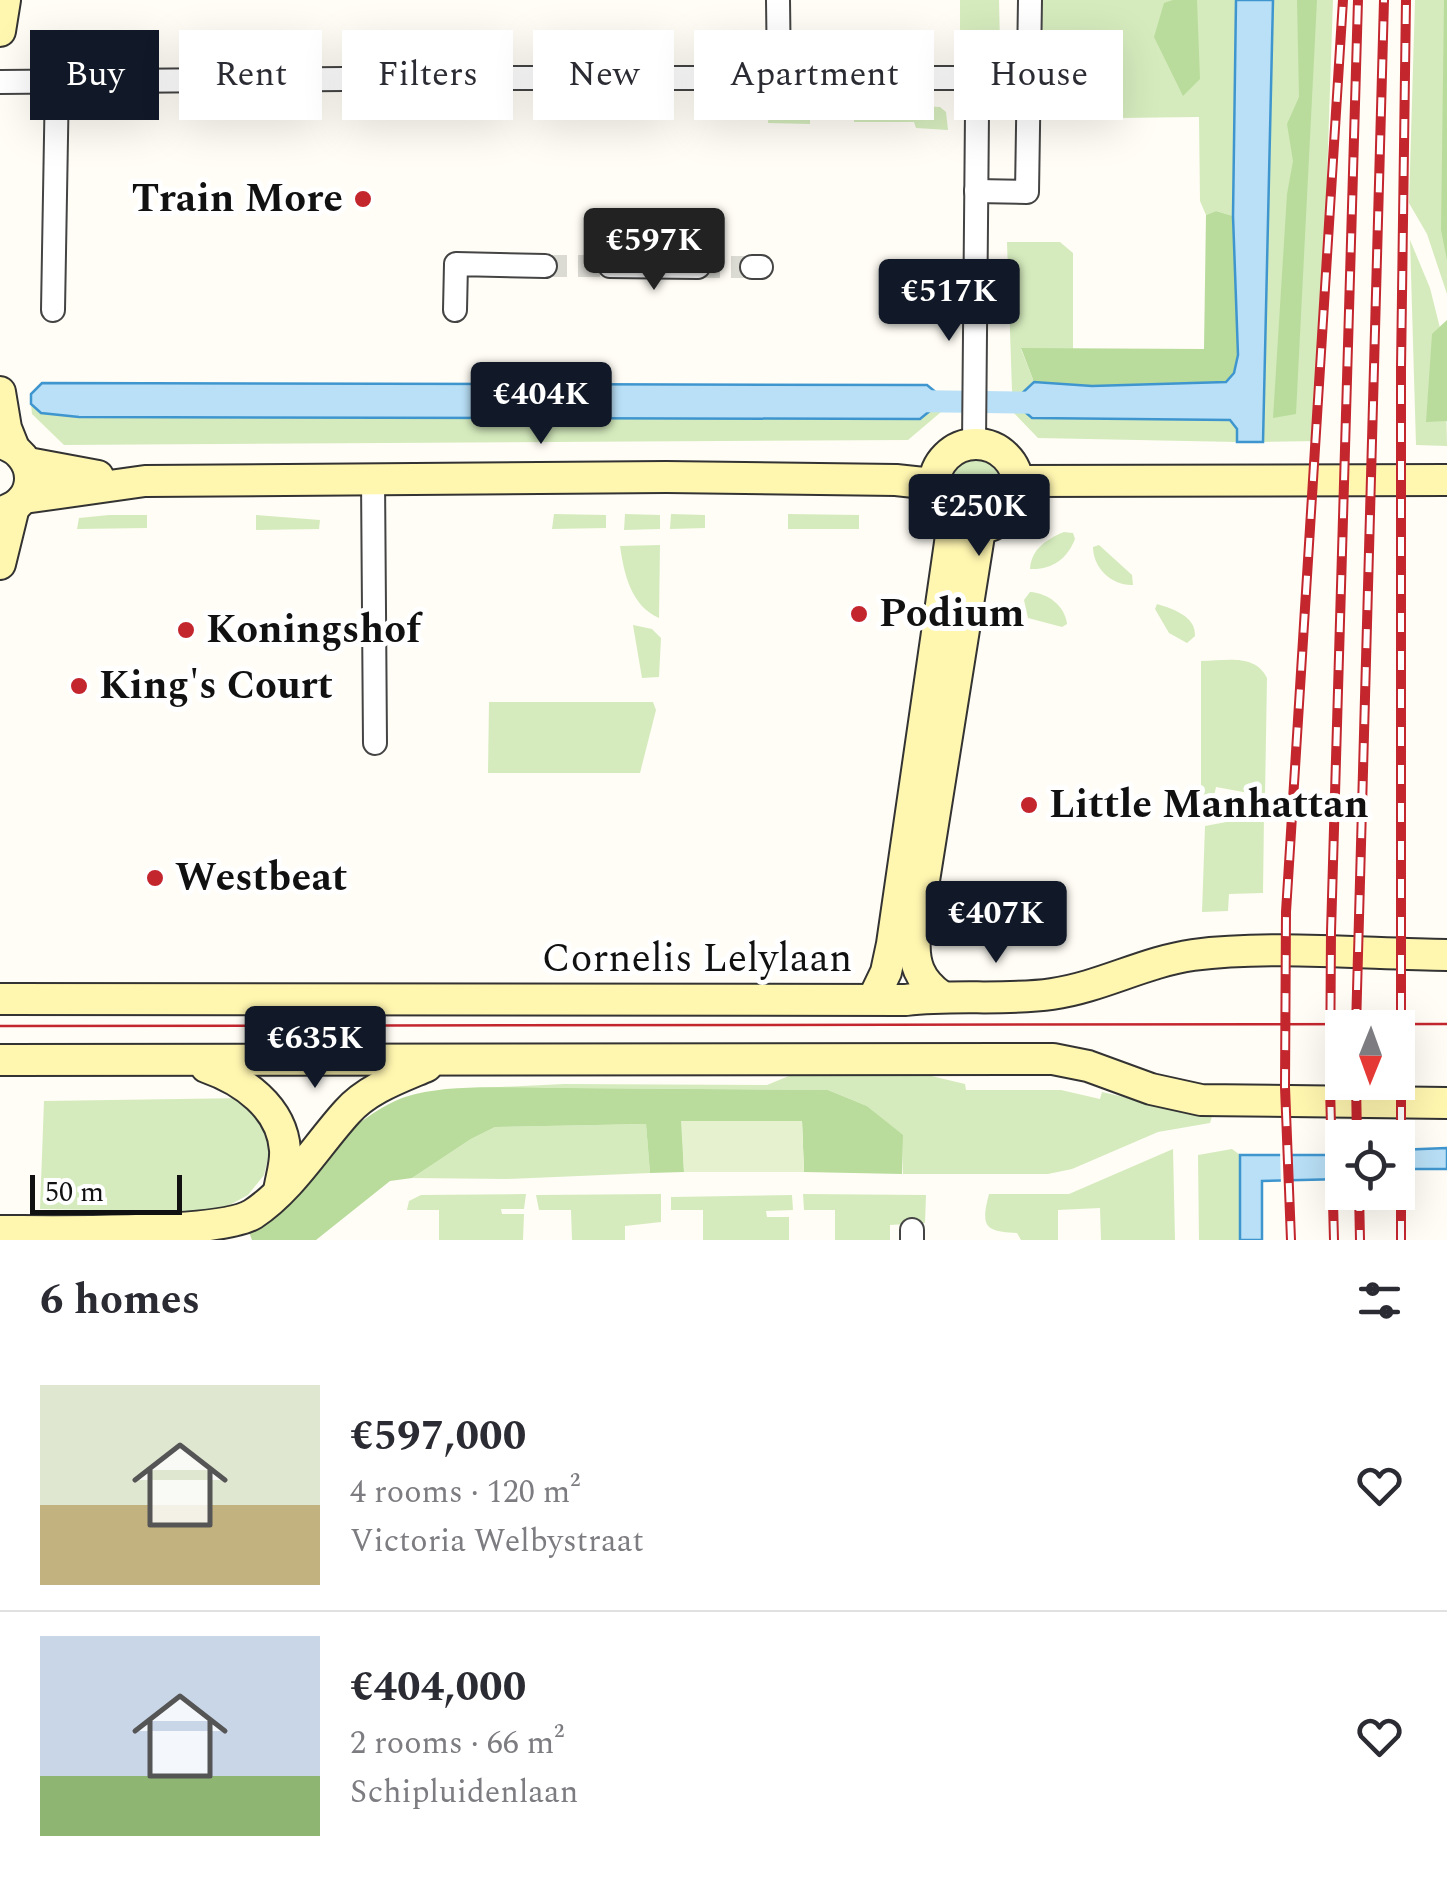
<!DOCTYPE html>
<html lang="en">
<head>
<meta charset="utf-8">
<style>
	:root { --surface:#fff; --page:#f2f2f3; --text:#2b2b33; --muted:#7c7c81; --line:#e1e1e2; --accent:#111827 }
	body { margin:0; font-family:Spectral,serif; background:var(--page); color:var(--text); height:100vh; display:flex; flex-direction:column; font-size:38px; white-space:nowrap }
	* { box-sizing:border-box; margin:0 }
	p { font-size:32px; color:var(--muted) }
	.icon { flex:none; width:55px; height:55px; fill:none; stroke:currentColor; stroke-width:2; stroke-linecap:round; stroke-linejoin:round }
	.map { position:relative; height:1240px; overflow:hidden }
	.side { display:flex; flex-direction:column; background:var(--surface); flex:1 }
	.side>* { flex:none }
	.top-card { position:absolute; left:30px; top:30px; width:1388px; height:90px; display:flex; gap:20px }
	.needle { width:65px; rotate:181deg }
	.buttons { position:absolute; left:1325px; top:1010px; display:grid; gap:20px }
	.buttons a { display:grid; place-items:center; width:90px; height:90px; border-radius:0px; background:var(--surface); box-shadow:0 10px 40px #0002; font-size:50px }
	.scale { position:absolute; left:30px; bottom:25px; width:152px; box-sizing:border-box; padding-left:10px; border:5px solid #111; border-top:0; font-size:28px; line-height:35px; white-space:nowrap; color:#111; -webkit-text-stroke:8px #fff; paint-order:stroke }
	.price { position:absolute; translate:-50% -85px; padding:0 22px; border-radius:10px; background:var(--accent); color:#fff; font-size:32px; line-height:65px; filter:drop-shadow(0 2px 5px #0008) }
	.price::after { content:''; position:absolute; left:50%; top:60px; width:30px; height:22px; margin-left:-15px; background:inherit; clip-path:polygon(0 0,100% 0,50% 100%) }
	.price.selected { background:#222; color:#fff }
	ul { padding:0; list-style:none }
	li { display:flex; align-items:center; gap:30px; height:250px; padding:0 40px }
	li+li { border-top:2px solid var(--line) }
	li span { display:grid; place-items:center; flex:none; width:280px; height:200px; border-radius:0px; color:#555 }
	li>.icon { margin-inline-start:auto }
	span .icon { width:120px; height:120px; fill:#fffc; stroke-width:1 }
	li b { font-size:42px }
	h2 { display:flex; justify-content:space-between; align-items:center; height:120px; padding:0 40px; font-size:42px }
	.tag { padding:0 35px; border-radius:0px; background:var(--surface); box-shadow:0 10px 40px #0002; font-size:35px; line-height:90px }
	.tag.selected { background:var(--accent); color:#fff }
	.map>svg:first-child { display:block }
</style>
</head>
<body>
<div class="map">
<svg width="1447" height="1240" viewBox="0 0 1447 1240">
	<rect width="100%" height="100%" fill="#fffdf5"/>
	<!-- green -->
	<g fill="#d5ebbd">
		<polygon points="960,0 999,0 1000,48 960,49"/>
		<polygon points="1037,0 1236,0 1233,216 1216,211 1206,215 1200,201 1199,117 1036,119"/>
		<polygon points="1273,0 1333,0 1318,441 1263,442"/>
		<polygon points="1415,0 1447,0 1447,294 1427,234 1409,203"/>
		<polygon points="882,104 940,107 946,112 948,130 916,128 914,122 854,122 854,111 882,111"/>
		<polygon points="769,106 810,106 810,124 768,123"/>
		<polygon points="1410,240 1430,288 1445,348 1447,446 1416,445"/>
		<polygon points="1007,242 1060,242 1073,253 1073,350 1021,349 1034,382 1018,397 1012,391"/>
		<polygon points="31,404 41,413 79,417 920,419 937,405 941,412 908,440 64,445 32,414"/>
		<polygon points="1018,406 1032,418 1230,420 1237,429 1237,442 1038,438 1012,411"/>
		<circle cx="975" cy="486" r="27"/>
		<polygon points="554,514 606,515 606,528 552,529"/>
		<polygon points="625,514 660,515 660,529 624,530"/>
		<polygon points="671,514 705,515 705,528 670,529"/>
		<polygon points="788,514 859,515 859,529 788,529"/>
		<polygon points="109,515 147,515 147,528 77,529 79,518"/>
		<polygon points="256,515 320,520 319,529 256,530"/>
		<path d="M1064 532 1073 533 1075 539C1067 559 1052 570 1030 569 1031 549 1047 539 1064 532Z"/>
		<path d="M660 545 659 618C631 606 624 574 620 546Z"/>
		<path d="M1099 545 1132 575 1133 585C1112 586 1093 568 1093 547Z"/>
		<path d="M1030 592C1048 593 1065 606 1067 624L1062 627 1028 618 1024 600Z"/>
		<path d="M1157 604C1173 609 1196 616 1195 636L1187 643 1169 633 1155 609Z"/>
		<polygon points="633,625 652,629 661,638 659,677 642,678"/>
		<path d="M1201 661C1225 661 1255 653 1267 678L1265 796 1216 787 1214 796 1201 794Z"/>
		<polygon points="489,702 653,702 656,710 640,773 488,773"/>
		<polygon points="1264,815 1263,893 1229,894 1228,911 1202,912 1205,826"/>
		<polygon points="902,1069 965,1084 966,1090 1061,1090 1100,1099 1102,1092 1171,1108 1213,1113 1210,1123 1158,1132 1072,1169 1048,1174 903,1174 902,1135 867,1106 828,1090 567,1088 440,1090 564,1084 767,1085 801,1071"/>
		<polygon points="247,1098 267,1132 269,1154 264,1175 248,1195 226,1207 198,1212 40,1209 44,1101"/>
		<polygon points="646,1124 650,1173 507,1179 412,1178 471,1139 495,1127"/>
		<path d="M1173 1149 1175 1240H1101L1100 1208 1058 1210V1240H1021L1017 1233C986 1231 980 1228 989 1194H1069Z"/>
		<polygon points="1232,1149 1240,1155 1240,1240 1199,1240 1198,1155"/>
		<polygon points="526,1194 524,1209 501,1209 502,1214 524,1214 523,1240 439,1240 439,1210 407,1210 409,1201 421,1195"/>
		<polygon points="661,1194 661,1222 625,1226 625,1240 572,1240 571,1210 539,1210 536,1195"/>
		<polygon points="803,1194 926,1195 925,1223 890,1225 890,1240 835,1240 835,1210 804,1210"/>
		<polygon points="792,1195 793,1210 766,1211 767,1217 789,1217 789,1240 703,1240 703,1210 671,1210 671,1197"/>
	</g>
	<!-- forest -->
	<g fill="#b9dc9c">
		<polygon points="1173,0 1197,0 1200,79 1183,96 1154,37 1164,3"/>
		<polygon points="1297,0 1317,0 1296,414 1273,418 1287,194 1293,161 1287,124 1299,97"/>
		<polygon points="1444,0 1447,0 1447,260 1441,230"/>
		<polygon points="1216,211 1233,216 1238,356 1234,373 1226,382 1092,386 1034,382 1021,348 1204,349 1206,215"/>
		<polygon points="1447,320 1447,421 1426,422 1432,334"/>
		<path d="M567 1088 828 1090 867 1106 903 1135 902 1174 804 1172 802 1121H682L684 1172 650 1173 646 1124 495 1127 471 1139 412 1178 390 1181 316 1240H252L249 1232C280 1214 300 1181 324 1155 345 1133 376 1107 405 1097 451 1082 518 1089 567 1088Z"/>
	</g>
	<!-- pitch -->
	<polygon fill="#e6f2cf" points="681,1121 802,1121 804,1172 684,1172"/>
	<!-- water -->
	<g fill="#b9e0f7" stroke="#3f96cf" stroke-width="2.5">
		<polygon points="1236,0 1273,0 1263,442 1237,442 1237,429 1230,420 1032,418 1018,406 1018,397 1034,382 1092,386 1226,382 1234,373 1238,355 1233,216"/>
		<polygon points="42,383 927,385 938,394 937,405 920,419 79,417 41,413 31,404 31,394"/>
		<polygon points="1447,1148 1447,1169 1411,1169 1398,1150"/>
		<polygon points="1240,1155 1342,1155 1342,1179 1262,1181 1262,1240 1240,1240"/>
	</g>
	<!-- pier -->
	<g fill="#fffdf5">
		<polygon points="1411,1144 1411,1174 1398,1176 1398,1145"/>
		<polygon points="1280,1150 1292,1150 1293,1184 1281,1185"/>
		<polygon points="1325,1150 1338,1150 1339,1184 1326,1184"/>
	</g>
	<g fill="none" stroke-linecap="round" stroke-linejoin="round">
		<!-- canal -->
		<polyline stroke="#b9e0f7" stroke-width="22" points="910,401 1048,403"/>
		<!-- street-tunnel -->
		<g stroke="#dbdad3" stroke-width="22" stroke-dasharray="22 11" stroke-linecap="butt">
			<polyline points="545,266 610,266"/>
			<polyline points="698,267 752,267"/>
		</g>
		<defs>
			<g id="street">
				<polyline points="778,0 779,77"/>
				<polyline points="0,82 464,78 966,78 977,113 974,444"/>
				<polyline points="976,191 1027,192 1030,0"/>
				<polyline points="610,266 698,267"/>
				<polyline points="752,267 761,267"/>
				<polyline points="53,310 57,80"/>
				<polyline points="455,310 456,264 545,266"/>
				<polyline points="373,478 375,743"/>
				<polyline points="912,1230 912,1240"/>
			</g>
			<g id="secondary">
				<polyline points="0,31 5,0"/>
				<polyline points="0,392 6,428 14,448"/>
				<path d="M0 443C39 453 41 503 0 512"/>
				<circle cx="976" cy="486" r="42"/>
				<polyline points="28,463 98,476"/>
				<polyline points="1019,481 1447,480"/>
				<polyline points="24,498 145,481 666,477 896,480 933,484"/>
				<polyline points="0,564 14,507"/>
				<path d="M941 996C919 980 913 963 915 937L980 529"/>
				<path d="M0 999 906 1000C955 994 1005 1001 1052 994 1101 987 1144 962 1193 955 1271 945 1367 954 1447 955"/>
				<polyline points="873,999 886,972 892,944 953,522"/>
				<polyline points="0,1060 1053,1059 1088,1066 1151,1089 1201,1100 1447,1103"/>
				<path d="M206 1067C243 1080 282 1107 285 1150 286 1163 281 1178 279 1191"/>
				<path d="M0 1231C48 1231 220 1235 253 1214 291 1189 317 1145 347 1112 367 1089 399 1078 427 1066"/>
			</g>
		</defs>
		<!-- street casing -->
		<use href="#street" stroke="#444" stroke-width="26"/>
		<!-- secondary casing -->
		<use href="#secondary" stroke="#333" stroke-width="34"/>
		<!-- street -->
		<use href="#street" stroke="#fff" stroke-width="22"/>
		<!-- secondary -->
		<use href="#secondary" stroke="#fff6b0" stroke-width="30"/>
		<!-- tram -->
		<polyline stroke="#c4262e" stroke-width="2.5" points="0,1026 1447,1024"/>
		<defs>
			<g id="rail">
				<polyline points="1356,1028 1384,0"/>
				<polyline points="1356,1082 1357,1138"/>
				<polyline points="1359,1192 1360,1240"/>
				<polyline points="1291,1240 1285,1087 1286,912 1343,0"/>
				<polyline points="1334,1240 1330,1087 1331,932 1358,0"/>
				<polyline points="1401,1240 1401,368 1406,0"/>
			</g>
		</defs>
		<!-- rail casing -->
		<use href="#rail" stroke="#c4262e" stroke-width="10"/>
		<!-- rail -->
		<use href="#rail" stroke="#fff" stroke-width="6" stroke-dasharray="19" stroke-linecap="butt"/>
	</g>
	<!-- markers -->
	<g fill="#c4262e" stroke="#fff" stroke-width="4">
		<circle cx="363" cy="199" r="10"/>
		<circle cx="859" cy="614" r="10"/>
		<circle cx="186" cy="630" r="10"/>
		<circle cx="79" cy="686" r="10"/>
		<circle cx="1029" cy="805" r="10"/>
		<circle cx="155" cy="878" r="10"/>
	</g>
	<g text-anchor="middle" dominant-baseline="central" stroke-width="10" stroke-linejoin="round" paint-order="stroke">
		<!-- poi labels -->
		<g font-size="40" font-weight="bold" fill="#111" stroke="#fff" text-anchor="start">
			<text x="343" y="199" text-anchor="end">Train More</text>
			<text x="879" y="614">Podium</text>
			<text x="206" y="630">Koningshof</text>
			<text x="99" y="686">King's Court</text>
			<text x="1049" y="805">Little Manhattan</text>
			<text x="175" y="878">Westbeat</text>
		</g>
		<!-- street labels -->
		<g font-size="40" fill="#111" stroke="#fff">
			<text x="697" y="959">Cornelis Lelylaan</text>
		</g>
	</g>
</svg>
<div class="buttons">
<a><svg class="needle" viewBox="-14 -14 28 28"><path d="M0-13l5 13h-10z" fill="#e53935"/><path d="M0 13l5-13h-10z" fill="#7c7c81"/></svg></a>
<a><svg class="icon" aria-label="locate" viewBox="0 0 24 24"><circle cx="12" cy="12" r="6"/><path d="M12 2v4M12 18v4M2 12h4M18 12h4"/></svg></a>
</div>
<div class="scale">50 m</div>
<b class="price selected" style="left:654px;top:293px">€597K</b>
<b class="price" style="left:949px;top:344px">€517K</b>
<b class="price" style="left:541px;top:447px">€404K</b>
<b class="price" style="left:979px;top:559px">€250K</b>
<b class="price" style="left:996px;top:966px">€407K</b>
<b class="price" style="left:315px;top:1091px">€635K</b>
<div class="top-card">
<a class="tag selected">Buy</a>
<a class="tag">Rent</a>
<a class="tag">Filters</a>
<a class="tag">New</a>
<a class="tag">Apartment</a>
<a class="tag">House</a>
</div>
</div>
<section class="side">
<h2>6 homes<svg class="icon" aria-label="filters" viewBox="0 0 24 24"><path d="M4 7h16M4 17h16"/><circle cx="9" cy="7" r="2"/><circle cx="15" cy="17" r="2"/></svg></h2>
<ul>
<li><span style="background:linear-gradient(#dfe7d0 60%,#c2b280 0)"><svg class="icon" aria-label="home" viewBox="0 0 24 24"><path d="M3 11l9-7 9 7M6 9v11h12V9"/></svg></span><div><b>€597,000</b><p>4 rooms · 120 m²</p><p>Victoria Welbystraat</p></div><svg class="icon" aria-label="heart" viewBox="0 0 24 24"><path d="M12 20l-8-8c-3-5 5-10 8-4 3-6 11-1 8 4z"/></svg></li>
<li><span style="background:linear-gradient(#c9d6e8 70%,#8fb573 0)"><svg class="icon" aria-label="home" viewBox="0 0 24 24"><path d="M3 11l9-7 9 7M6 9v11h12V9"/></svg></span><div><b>€404,000</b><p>2 rooms · 66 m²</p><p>Schipluidenlaan</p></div><svg class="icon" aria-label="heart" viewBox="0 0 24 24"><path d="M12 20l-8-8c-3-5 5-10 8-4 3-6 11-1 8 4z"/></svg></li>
</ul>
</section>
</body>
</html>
